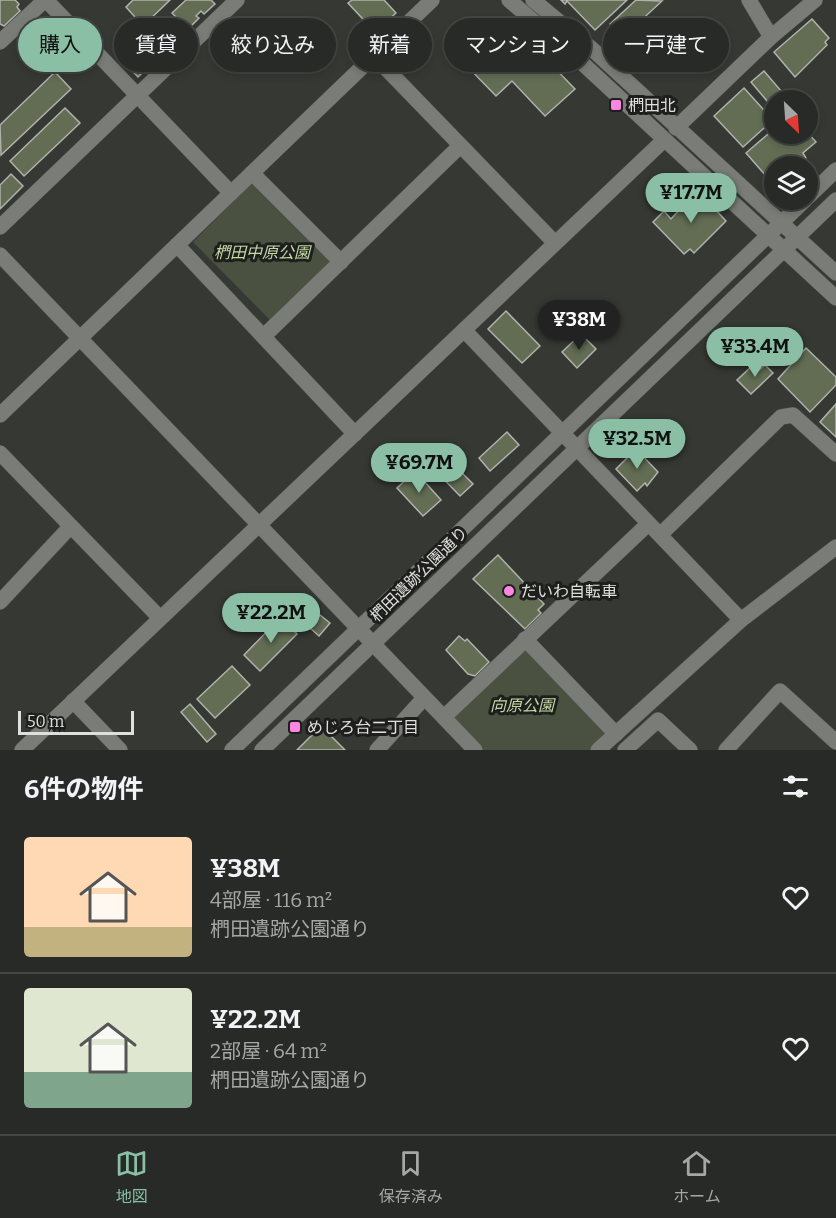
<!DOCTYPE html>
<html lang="ja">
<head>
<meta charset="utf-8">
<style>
	:root { --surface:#282a27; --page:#343633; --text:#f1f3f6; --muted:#a5a7a7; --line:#444644; --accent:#8abfa5 }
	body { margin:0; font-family:Bitter,"Noto Sans JP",serif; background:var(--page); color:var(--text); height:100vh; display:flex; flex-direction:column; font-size:22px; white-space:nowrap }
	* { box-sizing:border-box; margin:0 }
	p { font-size:20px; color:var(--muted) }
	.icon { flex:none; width:33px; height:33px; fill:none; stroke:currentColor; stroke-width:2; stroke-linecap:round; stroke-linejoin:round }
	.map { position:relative; height:750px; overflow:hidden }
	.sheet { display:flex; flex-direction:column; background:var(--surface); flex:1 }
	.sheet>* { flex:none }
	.top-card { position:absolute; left:18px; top:18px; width:801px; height:54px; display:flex; gap:12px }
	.needle { width:39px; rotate:155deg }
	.buttons { position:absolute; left:764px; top:90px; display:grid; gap:12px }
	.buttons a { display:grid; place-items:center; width:54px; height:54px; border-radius:50%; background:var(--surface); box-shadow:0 3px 9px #0003,0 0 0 2px var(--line); font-size:30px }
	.scale { position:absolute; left:18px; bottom:15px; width:116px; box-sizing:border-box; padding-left:6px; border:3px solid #dfe0dd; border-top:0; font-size:16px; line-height:21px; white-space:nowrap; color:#dfe0dd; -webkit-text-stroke:4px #1e1f1d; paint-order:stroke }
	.price { position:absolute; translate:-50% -51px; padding:0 14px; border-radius:21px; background:var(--accent); color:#111; font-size:20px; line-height:39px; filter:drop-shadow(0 2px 3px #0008) }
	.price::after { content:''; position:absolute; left:50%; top:36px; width:18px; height:14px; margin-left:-9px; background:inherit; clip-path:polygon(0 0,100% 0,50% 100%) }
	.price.selected { background:#222; color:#fff }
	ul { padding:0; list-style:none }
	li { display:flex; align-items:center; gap:18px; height:150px; padding:0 24px }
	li+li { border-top:2px solid var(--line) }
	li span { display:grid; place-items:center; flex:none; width:168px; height:120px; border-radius:6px; color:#555 }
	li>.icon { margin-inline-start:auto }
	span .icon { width:72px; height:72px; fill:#fffc; stroke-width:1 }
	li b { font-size:26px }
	h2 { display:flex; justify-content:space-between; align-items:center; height:72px; padding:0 24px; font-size:26px }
	.pill { padding:0 21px; border-radius:27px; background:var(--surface); box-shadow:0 3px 9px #0003,0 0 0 2px var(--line); font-size:21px; line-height:54px }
	.pill.selected { background:var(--accent); color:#111 }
	.dock { display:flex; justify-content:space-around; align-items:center; height:84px; border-top:2px solid var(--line); background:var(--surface); font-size:16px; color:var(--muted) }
	.dock a { display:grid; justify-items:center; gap:3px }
	.dock .selected { color:var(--accent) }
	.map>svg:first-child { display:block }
</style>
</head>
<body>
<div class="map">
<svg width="836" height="750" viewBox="0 0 836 750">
	<rect width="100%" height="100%" fill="#363834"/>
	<!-- green -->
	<g fill="#4a5141">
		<polygon points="252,183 331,262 271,321 193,242"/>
		<polygon points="525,639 616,734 598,750 475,750 444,717"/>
	</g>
	<!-- building -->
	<g fill="#626d54" stroke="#b0b2ac" stroke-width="1.5">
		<polygon points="0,0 15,0 19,4 17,7 20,11 4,26 0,24"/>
		<polygon points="133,0 170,0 143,26 126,7"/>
		<polygon points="186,0 211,0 215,4 204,14 201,11 196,16 199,18 188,29 172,13"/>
		<polygon points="352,0 384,0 396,13 375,32 348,3"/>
		<polygon points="561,0 627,0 595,30 567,1 565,4"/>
		<polygon points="636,0 662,1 622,38 610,24"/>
		<polygon points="812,19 829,38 825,42 827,45 795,77 774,52"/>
		<polygon points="508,20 575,89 545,116 512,81 496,96 464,63"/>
		<polygon points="150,32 167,49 155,61 152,57 147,62 150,65 138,77 122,60"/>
		<polygon points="764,71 788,99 774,100 773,108 751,82"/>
		<polygon points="55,72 71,89 1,155 0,125"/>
		<polygon points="744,88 773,120 743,147 714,116"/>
		<polygon points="65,108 80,123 24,176 10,161"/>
		<polygon points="774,129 774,134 807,132 816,142 803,153 806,158 796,166 774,166 774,185 746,153"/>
		<polygon points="11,174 23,186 0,209 0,185"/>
		<polygon points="694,194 698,199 702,195 726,221 694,253 690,249 684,254 653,222 664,211 671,219"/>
		<polygon points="506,311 540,346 522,363 488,329"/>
		<polygon points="581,334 596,349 577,368 562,352"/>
		<polygon points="806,348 836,377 836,385 810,412 778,379"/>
		<polygon points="765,365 773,373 751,394 737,380 752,366 758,371"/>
		<polygon points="836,404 836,437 820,422"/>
		<polygon points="507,432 519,445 490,471 479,458"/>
		<polygon points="438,449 473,484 460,496 426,461"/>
		<polygon points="636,449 658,472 647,486 645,483 637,491 616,469"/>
		<polygon points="415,471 441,500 423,516 397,488"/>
		<polygon points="498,555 544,604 538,610 541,613 525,629 473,579"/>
		<polygon points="320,615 330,623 319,636 309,627"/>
		<polygon points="281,617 297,634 260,671 244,655"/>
		<polygon points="459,636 465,641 467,639 489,662 475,676 468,674 446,650"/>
		<polygon points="232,666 250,685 215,718 197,699"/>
		<polygon points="190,704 216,734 207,742 181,712"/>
		<polygon points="321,726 345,750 297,750"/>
	</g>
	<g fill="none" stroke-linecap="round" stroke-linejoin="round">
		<defs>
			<g id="street">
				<polyline points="46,0 231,193"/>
				<polyline points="749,0 771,37"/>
				<polyline points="0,42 45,0"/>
				<polyline points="374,56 555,243"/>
				<polyline points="676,128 771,37 815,0"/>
				<polyline points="252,173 341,262"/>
				<polyline points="177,245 355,434"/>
				<polyline points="0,255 475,750"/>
				<polyline points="464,330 741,620"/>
				<polyline points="265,335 460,146"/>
				<polyline points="0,415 432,0"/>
				<polyline points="0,453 160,618"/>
				<polyline points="660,535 781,417 793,415 836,454"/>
				<polyline points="0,602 70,527"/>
				<polyline points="525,639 616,734"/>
				<polyline points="73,701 120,750"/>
				<polyline points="444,717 648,524"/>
				<polyline points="22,750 664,140"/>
				<polyline points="377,750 424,698"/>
				<polyline points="598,750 741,620 836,547"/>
				<polyline points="625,750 658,720 690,750"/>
				<polyline points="726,750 780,691 836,742"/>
			</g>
			<g id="secondary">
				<polyline points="509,0 581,62 836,298"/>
				<polyline points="533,0 592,49 836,273"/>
				<polyline points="807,198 836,170"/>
				<polyline points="0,227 237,0"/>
				<polyline points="232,750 805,200"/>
				<polyline points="262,750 836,200"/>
			</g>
		</defs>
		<!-- street casing -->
		<use href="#street" stroke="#545651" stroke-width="16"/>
		<!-- secondary casing -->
		<use href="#secondary" stroke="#545651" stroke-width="16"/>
		<!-- street -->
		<use href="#street" stroke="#7a7d77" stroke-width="15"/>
		<!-- secondary -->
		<use href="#secondary" stroke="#7a7d77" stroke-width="15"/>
	</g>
	<!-- markers -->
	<g fill="#fd86e2" stroke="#1e1f1d" stroke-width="2">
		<rect x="610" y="99" width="12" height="12" rx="3"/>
		<circle cx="509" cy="591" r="6"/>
		<rect x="289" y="721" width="12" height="12" rx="3"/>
	</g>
	<g text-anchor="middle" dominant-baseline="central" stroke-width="6" stroke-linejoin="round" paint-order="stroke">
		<!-- poi labels -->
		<g font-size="16" fill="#dfe0dd" stroke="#1e1f1d" text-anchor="start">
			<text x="628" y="105">椚田北</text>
			<text x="521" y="591">だいわ自転車</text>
			<text x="307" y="727">めじろ台二丁目</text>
		</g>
		<!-- park labels -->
		<g font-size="16" font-style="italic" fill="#c2d7a5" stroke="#1e1f1d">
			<text x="262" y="252">椚田中原公園</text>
			<text x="522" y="705">向原公園</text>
		</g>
		<!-- street labels -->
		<g font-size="16" fill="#dfe0dd" stroke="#1e1f1d">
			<text transform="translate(419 574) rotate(-44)">椚田遺跡公園通り</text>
		</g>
	</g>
</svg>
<div class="buttons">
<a><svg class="needle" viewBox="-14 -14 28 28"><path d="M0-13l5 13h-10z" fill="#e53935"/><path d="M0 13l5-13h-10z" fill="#a5a7a7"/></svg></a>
<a><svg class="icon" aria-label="layers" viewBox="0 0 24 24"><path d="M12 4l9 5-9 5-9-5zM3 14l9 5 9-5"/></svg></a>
</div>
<div class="scale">50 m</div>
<b class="price" style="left:691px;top:224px">¥17.7M</b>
<b class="price selected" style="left:579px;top:351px">¥38M</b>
<b class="price" style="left:755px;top:378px">¥33.4M</b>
<b class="price" style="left:637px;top:470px">¥32.5M</b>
<b class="price" style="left:419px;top:494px">¥69.7M</b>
<b class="price" style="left:271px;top:644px">¥22.2M</b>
<div class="top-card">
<a class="pill selected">購入</a>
<a class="pill">賃貸</a>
<a class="pill">絞り込み</a>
<a class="pill">新着</a>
<a class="pill">マンション</a>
<a class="pill">一戸建て</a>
</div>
</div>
<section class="sheet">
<h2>6件の物件<svg class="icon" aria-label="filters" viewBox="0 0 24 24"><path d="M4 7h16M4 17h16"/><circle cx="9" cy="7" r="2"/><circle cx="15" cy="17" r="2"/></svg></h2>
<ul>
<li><span style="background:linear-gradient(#ffd9b3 75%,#c2b280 0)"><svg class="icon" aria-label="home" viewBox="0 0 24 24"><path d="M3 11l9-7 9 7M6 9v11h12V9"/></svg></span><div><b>¥38M</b><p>4部屋 · 116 m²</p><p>椚田遺跡公園通り</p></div><svg class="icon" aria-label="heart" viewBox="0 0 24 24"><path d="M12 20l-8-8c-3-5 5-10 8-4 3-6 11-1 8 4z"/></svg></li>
<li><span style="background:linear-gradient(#dfe7d0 70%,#7fa58c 0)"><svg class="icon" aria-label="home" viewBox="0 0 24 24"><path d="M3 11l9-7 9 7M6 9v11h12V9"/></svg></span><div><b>¥22.2M</b><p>2部屋 · 64 m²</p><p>椚田遺跡公園通り</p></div><svg class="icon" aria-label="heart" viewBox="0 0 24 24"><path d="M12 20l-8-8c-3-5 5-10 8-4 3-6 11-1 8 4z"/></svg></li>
</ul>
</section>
<nav class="dock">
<a class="selected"><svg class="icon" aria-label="map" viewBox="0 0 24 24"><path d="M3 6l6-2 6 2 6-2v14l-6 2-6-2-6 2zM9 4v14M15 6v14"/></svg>地図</a>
<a><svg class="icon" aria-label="saved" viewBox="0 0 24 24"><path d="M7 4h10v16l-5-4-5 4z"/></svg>保存済み</a>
<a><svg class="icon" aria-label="home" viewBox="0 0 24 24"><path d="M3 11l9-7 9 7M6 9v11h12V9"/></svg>ホーム</a>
</nav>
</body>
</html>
